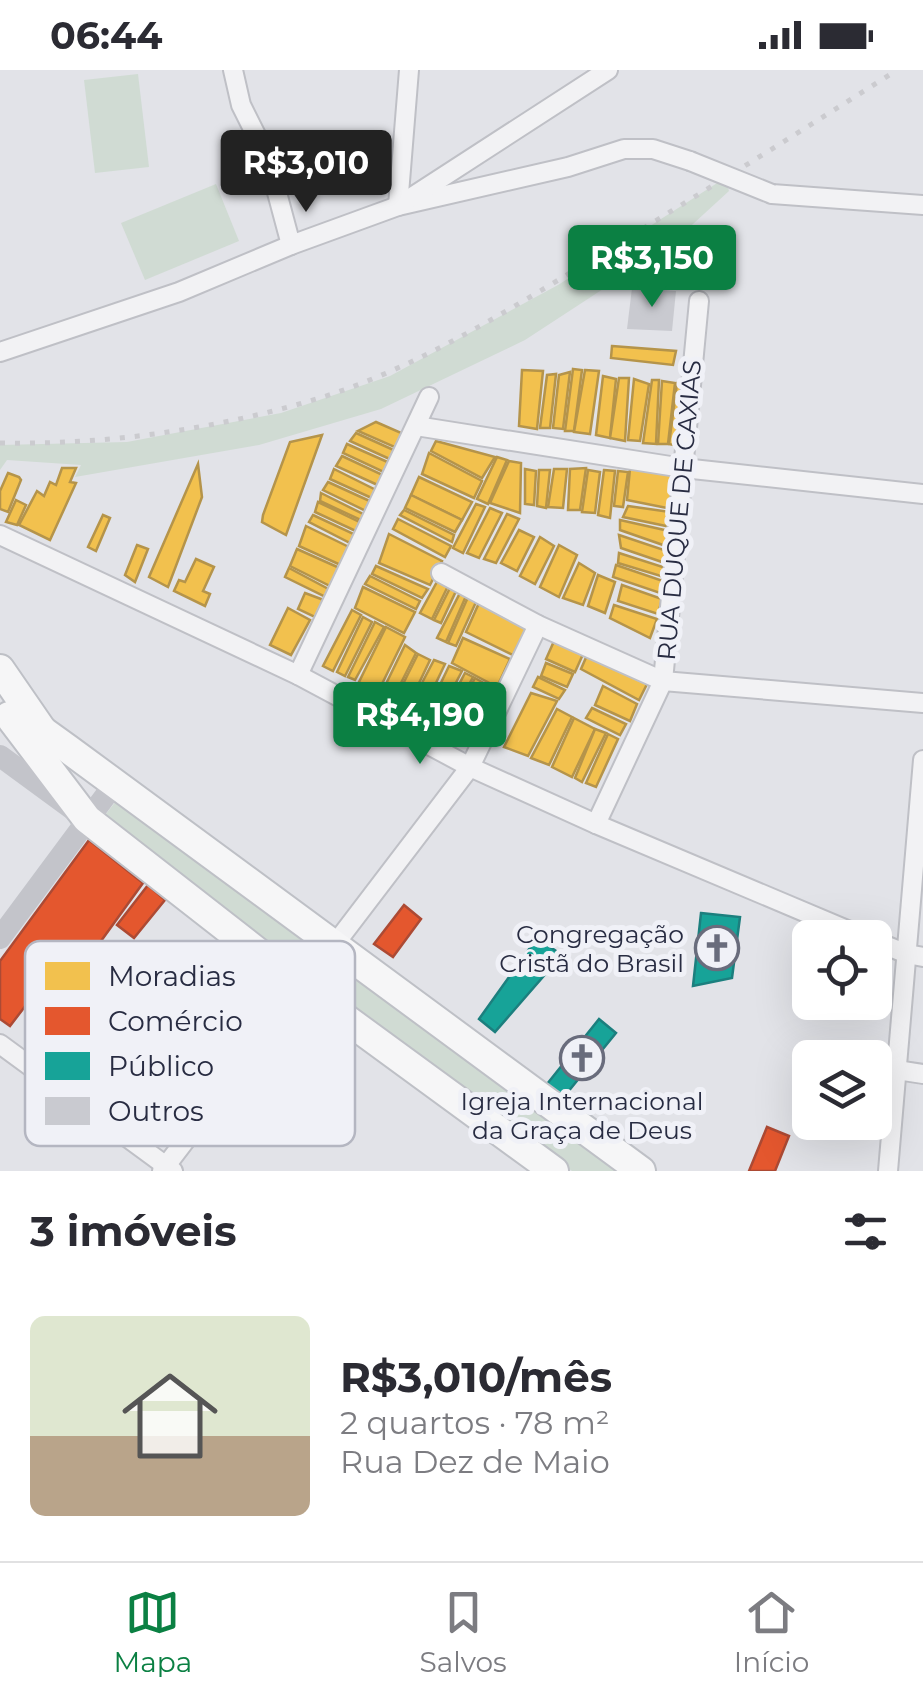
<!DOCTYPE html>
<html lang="pt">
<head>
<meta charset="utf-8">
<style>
	:root { --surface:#fff; --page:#f7f7f7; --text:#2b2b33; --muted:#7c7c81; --line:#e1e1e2; --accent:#0b8043 }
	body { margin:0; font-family:Montserrat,sans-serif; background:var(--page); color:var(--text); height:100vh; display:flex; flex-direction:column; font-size:38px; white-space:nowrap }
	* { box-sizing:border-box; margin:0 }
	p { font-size:32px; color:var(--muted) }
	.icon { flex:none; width:55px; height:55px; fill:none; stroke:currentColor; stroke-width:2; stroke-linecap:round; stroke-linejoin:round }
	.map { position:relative; height:1101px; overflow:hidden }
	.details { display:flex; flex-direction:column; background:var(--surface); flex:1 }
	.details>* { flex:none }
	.tools { position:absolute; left:792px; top:850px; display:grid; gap:20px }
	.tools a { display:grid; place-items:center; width:100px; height:100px; border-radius:15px; background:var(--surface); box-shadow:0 10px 40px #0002; font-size:50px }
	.price { position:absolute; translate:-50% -85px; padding:0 22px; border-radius:10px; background:var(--accent); color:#fff; font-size:32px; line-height:65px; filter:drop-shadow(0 2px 5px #0008) }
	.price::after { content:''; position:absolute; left:50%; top:60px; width:30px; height:22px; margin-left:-15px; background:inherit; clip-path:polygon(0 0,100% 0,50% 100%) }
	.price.active { background:#222; color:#fff }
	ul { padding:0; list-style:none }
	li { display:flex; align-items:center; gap:30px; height:250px; padding:0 30px }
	li span { display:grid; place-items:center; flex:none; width:280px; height:200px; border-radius:15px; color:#555 }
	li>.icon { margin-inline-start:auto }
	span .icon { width:120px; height:120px; fill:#fffc; stroke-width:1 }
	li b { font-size:42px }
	h2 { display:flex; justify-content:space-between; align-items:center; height:120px; padding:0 30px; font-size:42px }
	.status { display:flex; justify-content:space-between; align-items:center; height:70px; padding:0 50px; background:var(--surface); direction:ltr }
	.status svg { height:28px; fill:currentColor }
	.tabs { display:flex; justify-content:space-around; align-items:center; height:140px; border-top:2px solid var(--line); background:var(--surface); font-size:28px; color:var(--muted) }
	.tabs a { display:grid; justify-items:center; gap:5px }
	.tabs .active { color:var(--accent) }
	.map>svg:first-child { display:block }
</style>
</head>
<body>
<div class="status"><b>06:44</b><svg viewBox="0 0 49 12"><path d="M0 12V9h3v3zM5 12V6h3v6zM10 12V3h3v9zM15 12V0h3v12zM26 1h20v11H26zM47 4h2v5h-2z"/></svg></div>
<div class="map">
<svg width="923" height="1101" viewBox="0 0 923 1101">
	<rect width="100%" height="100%" fill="#e2e3e8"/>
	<!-- green -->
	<g fill="#d0dbd3">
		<polygon points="138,4 149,97 95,103 84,10"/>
		<polygon points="725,108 729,121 669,176 525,270 381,339 259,375 75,407 81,395 7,390 0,400 0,375 127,372 281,343 390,306 558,215"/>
		<polygon points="216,114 239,171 145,210 121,153"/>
		<polygon points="120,726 317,873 300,901 102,749"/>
		<polygon points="344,895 631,1101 572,1101 326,919"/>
	</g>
	<!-- homes -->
	<g fill="#f2c14e" stroke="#b5944a" stroke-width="2.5">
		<polygon points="612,276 676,281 673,295 611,288"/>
		<polygon points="573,299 582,300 574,361 565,361"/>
		<polygon points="522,300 543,301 537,359 519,356"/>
		<polygon points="585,300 599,301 590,364 574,362"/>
		<polygon points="570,302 563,359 553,358 559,305"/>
		<polygon points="556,304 550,358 540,358 547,305"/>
		<polygon points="603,306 616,309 610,368 596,365"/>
		<polygon points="619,308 629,308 625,371 610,368"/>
		<polygon points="634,309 649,314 640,371 628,370"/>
		<polygon points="652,310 659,310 656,374 643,373"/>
		<polygon points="662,311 675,313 668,374 658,374"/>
		<polygon points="677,313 687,314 683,377 669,374"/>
		<polygon points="376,352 406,365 399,379 358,361"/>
		<polygon points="356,363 398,382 394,391 350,371"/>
		<polygon points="322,365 286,465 262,452 263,445 290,372"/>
		<polygon points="436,371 495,387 482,408 431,381"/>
		<polygon points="347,374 392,394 388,404 343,383"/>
		<polygon points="429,383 482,411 474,428 422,404"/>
		<polygon points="342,386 387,407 382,417 336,396"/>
		<polygon points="497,387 507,390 488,434 477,429"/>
		<polygon points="509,391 521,393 520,443 490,433"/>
		<polygon points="198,394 202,427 168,517 149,507"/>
		<polygon points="62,398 76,398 70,412 76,413 50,470 19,455 37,421 44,426 50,412 56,415"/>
		<polygon points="586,398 580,440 568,440 570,399"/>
		<polygon points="334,399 380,422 376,430 330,409"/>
		<polygon points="525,399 536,401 534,435 525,434"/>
		<polygon points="554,399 567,399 563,438 548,437"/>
		<polygon points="630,399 676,404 672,439 627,430"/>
		<polygon points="539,400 550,400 546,438 537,436"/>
		<polygon points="588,400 600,402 595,443 582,442"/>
		<polygon points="604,400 615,401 610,448 598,445"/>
		<polygon points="618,401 628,402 623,437 614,436"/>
		<polygon points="8,403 19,407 21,410 8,442 0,439 0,421"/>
		<polygon points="419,407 472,432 462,450 411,425"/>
		<polygon points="328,412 374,433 370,443 323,420"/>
		<polygon points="321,423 367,446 365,452 320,431"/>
		<polygon points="411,425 462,450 455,462 405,438"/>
		<polygon points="16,430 26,435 17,455 6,452"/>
		<polygon points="318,432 364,454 360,463 315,442"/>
		<polygon points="476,434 485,437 463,483 453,478"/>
		<polygon points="628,436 670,442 666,456 623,447"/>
		<polygon points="490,438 502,443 479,488 467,483"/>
		<polygon points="404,440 454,465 452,472 400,445"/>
		<polygon points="507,444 519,449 496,493 484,489"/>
		<polygon points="103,445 110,448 96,481 88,477"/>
		<polygon points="313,445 358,466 354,475 309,452"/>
		<polygon points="398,449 451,476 445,487 393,459"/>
		<polygon points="620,450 669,461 666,476 620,460"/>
		<polygon points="306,456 353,479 345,497 299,476"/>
		<polygon points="519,460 534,467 517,501 501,493"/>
		<polygon points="389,464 442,491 430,515 379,493"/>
		<polygon points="619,465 667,481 665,493 621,478"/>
		<polygon points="540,467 554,476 535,514 520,506"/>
		<polygon points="137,475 148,479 135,512 125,505"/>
		<polygon points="559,475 577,485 559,527 540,517"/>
		<polygon points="297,479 344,500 336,519 290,496"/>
		<polygon points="619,483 666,498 664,507 618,493"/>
		<polygon points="196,489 214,497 203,521 210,524 205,536 174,521 179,510 185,512"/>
		<polygon points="579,493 595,503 583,535 563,528"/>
		<polygon points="616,495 663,511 660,523 613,507"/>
		<polygon points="376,496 428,519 422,528 372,504"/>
		<polygon points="289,498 334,522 330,529 285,507"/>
		<polygon points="598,505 615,512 605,543 588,536"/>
		<polygon points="370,506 420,531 416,539 365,514"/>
		<polygon points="438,510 448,516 432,549 420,543"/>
		<polygon points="622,515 662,529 658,544 618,531"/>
		<polygon points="363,517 415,542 404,563 355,538"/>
		<polygon points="450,518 456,521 441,553 434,550"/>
		<polygon points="305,523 329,532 319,549 298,539"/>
		<polygon points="460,523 466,526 446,572 437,568"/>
		<polygon points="468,527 476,532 456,576 448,573"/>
		<polygon points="479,533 527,557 513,585 466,562"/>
		<polygon points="614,535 657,549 650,568 610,548"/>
		<polygon points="288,538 310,550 291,585 270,575"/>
		<polygon points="352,540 361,545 333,601 323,596"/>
		<polygon points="363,547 372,552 345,606 337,602"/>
		<polygon points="375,552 384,557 355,610 348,607"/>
		<polygon points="386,557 405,567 378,622 359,612"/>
		<polygon points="463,568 510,589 497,617 452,593"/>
		<polygon points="555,569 584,582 575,602 546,589"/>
		<polygon points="405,575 416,583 394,627 382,622"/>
		<polygon points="588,583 647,614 639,630 581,599"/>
		<polygon points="418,584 430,590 409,634 396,628"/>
		<polygon points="434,590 445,594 423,640 411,634"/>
		<polygon points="546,593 573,604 567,617 541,606"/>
		<polygon points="449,596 462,601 438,647 427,642"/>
		<polygon points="465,603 473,607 449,652 441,649"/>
		<polygon points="538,607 565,620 559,629 533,617"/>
		<polygon points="475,608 496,620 475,662 452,652"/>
		<polygon points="603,616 637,634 630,651 595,635"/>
		<polygon points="531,623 557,631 528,686 504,677"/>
		<polygon points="592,638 626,654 620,665 586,648"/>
		<polygon points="557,639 572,647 549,695 531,688"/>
		<polygon points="574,648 595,659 572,707 552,697"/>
		<polygon points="595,659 606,663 582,712 575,708"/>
		<polygon points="608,664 618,669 596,717 586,713"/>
	</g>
	<!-- shops -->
	<g fill="#e4572e" stroke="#ac4a34" stroke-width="2.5">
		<polygon points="89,770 143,813 80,900 62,888 10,956 0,949 0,891"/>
		<polygon points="148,815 165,830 134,868 117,855"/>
		<polygon points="404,835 421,849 393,887 374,874"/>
		<polygon points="767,1057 789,1066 775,1101 749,1101"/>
	</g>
	<!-- public -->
	<g fill="#17a398" stroke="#1c7f7e" stroke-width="2.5">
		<polygon points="701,843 740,847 732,908 693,916"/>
		<polygon points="537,868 562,885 495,962 479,949"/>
		<polygon points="599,949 616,963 563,1028 547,1014"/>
	</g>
	<!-- building -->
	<polygon fill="#c9cad0" points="632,218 676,221 672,261 627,259"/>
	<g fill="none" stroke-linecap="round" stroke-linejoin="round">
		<defs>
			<g id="minor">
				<polyline points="233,0 241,35 268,89 291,175"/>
				<polyline points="409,0 398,136 568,97 624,79 653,79 690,91"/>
				<polyline points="772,124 923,135"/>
				<polyline points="0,282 179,222 291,175 398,136 608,0"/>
				<polyline points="416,356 683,398 923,424"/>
				<polyline points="0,465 298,605 470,697 596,754 866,868"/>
				<polyline points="441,503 538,555 663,611 923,633"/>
				<polyline points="298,605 429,327"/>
				<polyline points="596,754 663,611 699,231"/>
				<polyline points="875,871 907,884 923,887"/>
				<polyline points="0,974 173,1101"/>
				<polyline points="897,1000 923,1004"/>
				<polyline points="162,1101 470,697 538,555"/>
				<polyline points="888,1101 923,690"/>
			</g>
			<g id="primary">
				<polyline points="0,599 42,660"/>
				<polyline points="9,646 43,661 68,679 641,1101"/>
				<polyline points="12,650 87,749 301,916 554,1101"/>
			</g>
		</defs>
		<!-- minor casing -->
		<use href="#minor" stroke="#bfc0c6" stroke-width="22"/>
		<!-- primary casing -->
		<use href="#primary" stroke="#bec0c6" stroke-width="32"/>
		<!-- minor -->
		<use href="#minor" stroke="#f2f2f4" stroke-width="18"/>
		<!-- secondary -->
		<g stroke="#c3c4ca" stroke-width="22">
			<polyline points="0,686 74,740"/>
			<polyline points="0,868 115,713"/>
		</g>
		<!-- primary -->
		<use href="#primary" stroke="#f6f6f7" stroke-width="28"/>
		<!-- rail -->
		<path stroke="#cbcbcf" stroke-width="5" stroke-dasharray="5 10" stroke-linecap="butt" d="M0 373C108 375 219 359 323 327 420 296 507 241 593 189 695 127 797 64 897 0"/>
		<defs>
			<polyline id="minor-bridge" points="690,91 772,124"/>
		</defs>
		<!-- minor-bridge casing -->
		<use href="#minor-bridge" stroke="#bfc0c6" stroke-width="22" stroke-linecap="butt"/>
		<!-- minor-bridge -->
		<use href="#minor-bridge" stroke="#f2f2f4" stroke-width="18"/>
	</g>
	<!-- icons -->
	<defs>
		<symbol id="church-ring" viewBox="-11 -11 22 22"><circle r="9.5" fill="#f0f1f7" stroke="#696c7c" stroke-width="1.5"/><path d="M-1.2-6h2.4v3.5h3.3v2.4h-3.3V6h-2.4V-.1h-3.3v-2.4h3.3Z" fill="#696c7c"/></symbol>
	</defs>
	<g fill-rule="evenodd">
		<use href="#church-ring" x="692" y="853" width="50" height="50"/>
		<use href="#church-ring" x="557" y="963" width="50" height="50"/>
	</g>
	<g text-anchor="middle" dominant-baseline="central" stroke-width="10" stroke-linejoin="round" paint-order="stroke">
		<!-- street labels -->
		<g font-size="25" fill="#282c42" stroke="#f0f1f7">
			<text transform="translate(679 440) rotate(-85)">RUA DUQUE DE CAXIAS</text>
		</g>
		<!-- poi labels -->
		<g font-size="25" fill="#282c42" stroke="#f0f1f7" text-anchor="end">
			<text x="684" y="864">Congregação<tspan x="684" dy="29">Cristã do Brasil</tspan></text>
			<text x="582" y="1031" text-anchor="middle">Igreja Internacional<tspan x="582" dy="29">da Graça de Deus</tspan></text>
		</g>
	</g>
	<!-- legend -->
	<rect x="25" y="871" width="330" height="205" rx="15" fill="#f0f1f7" stroke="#b4b6c1" stroke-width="2.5"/>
	<rect x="45" y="892" width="45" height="28" fill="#f2c14e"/>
	<rect x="45" y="937" width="45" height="28" fill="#e4572e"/>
	<rect x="45" y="982" width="45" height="28" fill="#17a398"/>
	<rect x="45" y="1027" width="45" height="28" fill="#c9cad0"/>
	<g font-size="28" fill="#282c42">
		<text x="108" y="916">Moradias</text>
		<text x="108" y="961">Comércio</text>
		<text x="108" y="1006">Público</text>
		<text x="108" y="1051">Outros</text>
	</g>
</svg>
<div class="tools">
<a><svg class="icon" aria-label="locate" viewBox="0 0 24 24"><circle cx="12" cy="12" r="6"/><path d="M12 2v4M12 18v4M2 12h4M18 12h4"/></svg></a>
<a><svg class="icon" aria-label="layers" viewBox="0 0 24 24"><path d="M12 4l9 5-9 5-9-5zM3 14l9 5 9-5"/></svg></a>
</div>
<b class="price active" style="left:306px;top:145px">R$3,010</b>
<b class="price" style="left:652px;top:240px">R$3,150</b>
<b class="price" style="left:420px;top:697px">R$4,190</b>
</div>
<section class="details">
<h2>3 imóveis<svg class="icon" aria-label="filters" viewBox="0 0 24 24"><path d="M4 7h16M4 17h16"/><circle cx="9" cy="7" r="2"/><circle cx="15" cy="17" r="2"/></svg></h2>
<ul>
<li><span style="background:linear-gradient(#dfe7d0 60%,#b9a48a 0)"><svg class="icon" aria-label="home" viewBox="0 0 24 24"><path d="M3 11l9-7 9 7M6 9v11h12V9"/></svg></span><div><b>R$3,010/mês</b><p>2 quartos · 78 m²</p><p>Rua Dez de Maio</p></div></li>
</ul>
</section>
<nav class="tabs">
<a class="active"><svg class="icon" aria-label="map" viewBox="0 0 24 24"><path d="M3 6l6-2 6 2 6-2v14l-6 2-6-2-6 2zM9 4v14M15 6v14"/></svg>Mapa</a>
<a><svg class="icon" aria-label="saved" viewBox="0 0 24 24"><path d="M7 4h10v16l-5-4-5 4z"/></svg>Salvos</a>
<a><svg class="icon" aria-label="home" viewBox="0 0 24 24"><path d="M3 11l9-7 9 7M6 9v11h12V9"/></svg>Início</a>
</nav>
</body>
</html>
